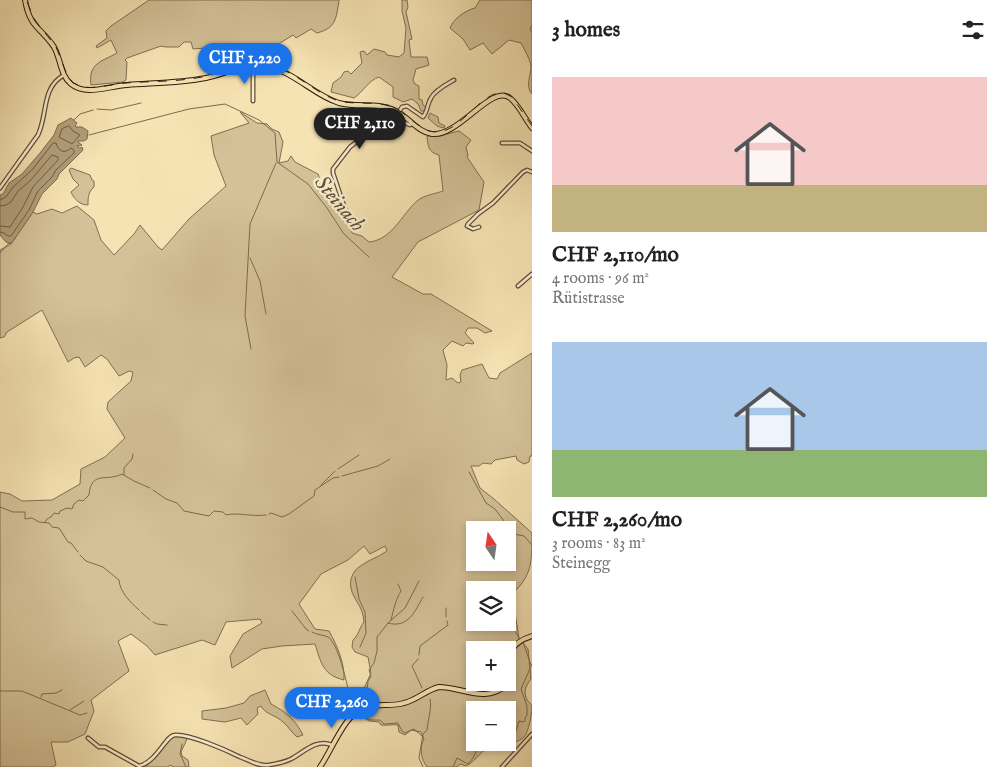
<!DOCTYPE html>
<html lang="en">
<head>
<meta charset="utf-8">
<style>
	:root { --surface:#fff; --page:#f2f2f2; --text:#222; --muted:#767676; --accent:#1a73e8 }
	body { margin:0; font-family:"IM FELL English",serif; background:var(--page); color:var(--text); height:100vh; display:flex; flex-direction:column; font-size:19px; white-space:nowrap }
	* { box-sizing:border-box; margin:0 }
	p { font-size:16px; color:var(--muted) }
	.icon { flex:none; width:28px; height:28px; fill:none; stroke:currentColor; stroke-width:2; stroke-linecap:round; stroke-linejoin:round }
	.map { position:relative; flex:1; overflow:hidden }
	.details { display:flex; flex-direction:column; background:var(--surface); width:475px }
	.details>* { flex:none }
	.needle { width:32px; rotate:347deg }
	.fabs { position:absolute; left:466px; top:521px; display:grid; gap:10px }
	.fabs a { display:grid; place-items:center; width:50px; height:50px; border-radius:0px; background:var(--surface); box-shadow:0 2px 8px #0003; font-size:25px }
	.price { position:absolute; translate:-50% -42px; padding:0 11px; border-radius:18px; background:var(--accent); color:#fff; font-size:16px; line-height:32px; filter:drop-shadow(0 1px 2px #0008) }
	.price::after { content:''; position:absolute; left:50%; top:30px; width:15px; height:11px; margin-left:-8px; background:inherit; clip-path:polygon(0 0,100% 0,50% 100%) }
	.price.selected { background:#222; color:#fff }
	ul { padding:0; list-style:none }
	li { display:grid; align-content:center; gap:10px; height:265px; padding:0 20px }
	li span { display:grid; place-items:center; height:155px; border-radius:0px; color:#555 }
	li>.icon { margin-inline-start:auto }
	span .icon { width:90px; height:90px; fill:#fffc; stroke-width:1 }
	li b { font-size:21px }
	h2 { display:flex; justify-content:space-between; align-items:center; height:60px; padding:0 20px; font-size:21px }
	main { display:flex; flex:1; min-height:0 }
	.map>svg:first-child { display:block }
</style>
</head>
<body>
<main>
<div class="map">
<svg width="532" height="767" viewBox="0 0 532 767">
	<rect width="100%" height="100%" fill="#f6e3b3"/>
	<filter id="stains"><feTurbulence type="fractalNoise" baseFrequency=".004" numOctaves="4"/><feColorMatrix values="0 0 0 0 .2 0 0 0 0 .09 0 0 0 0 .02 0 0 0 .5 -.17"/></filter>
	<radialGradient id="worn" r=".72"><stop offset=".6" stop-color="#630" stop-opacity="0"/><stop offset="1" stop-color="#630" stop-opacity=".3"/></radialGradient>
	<!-- green -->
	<g fill="#d4c197" stroke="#806e52" fill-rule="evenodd">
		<path d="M149 0H339V1C336 19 336 28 317 33L311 29 296 38 293 35 264 53 260 49 245 58 240 55V51L243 48 241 45 193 49 191 42H184L179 47H166L161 46 127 58 125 60 127 62 126 80 123 82 91 85C88 63 101 62 117 53L111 40 97 48 96 46 107 38 106 31 111 26Z"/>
		<path d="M402 0H407L408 7 406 12 412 39 409 40 411 57H427L429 65 416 69 413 80 415 84 419 86V99L422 100 423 105 426 107V111H421L418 104 412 99 403 102 393 97V87L379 77C369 80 363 92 354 98L331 92 333 83 341 77 344 72 348 71 351 74 362 63 360 52 364 51 367 55 374 49 385 52 387 55 399 57 404 53 406 28 402 11Z"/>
		<path d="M480 0H532V94C525 86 531 75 531 66 530 59 524 49 521 43L509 40 492 54 483 43 470 50 463 39 450 28C453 19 466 10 475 8Z"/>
		<path d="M240 112 257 123 267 124 272 129 279 132 283 142 279 163 288 161 291 156 295 162 318 174 322 184 328 188 332 204 346 212 352 233 362 236 369 242C392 240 402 214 417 201 424 195 435 194 443 191L439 155C428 152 428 146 427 136H439L459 131 471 140 466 147 468 155 467 157 484 182 479 210 418 242 392 277 423 294H431L492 331 485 333 477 328H468L465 333 474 343 473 344 466 343 463 346 452 341 443 350 447 365 446 380 452 378 458 383 461 382 460 375 462 370 482 364 489 378 497 379 500 373 532 353V456H530L529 462 524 464 517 460 516 456 495 460 491 464 483 463 479 466H471L480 488 494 499 532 533C532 562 532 576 512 594L519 638 528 649 531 679C526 685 523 692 527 700 529 702 531 704 532 706 532 713 529 733 523 738 519 741 506 746 501 745 495 745 500 743 493 745 482 749 476 761 466 766L460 764 457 767H427C421 759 419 748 424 739L421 732 411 730 405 735 399 732 398 725C392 724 387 726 381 725L379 722 369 721 363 717V714L367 713 370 705 363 706 360 697 371 673 368 657 355 652 352 647 353 640C359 635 359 628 364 622 363 605 353 600 351 588 349 581 353 571 359 567 368 560 377 558 387 551L385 546 370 554 364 546 348 560 321 574 299 604 315 629 329 631C337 645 345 664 344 680 323 675 321 663 315 644L282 646 262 649 232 668 230 656 243 634 262 623 260 619 226 622 215 645 202 640 155 655 147 646 131 634 118 641 129 671 91 700 94 711 85 734 68 742H51L56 765 52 767H0V492L10 494 22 501 52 500 80 484 81 469 105 457 125 438 107 409 108 402 131 381 133 372 129 371 119 376 107 359 101 355 85 367 79 357 74 358 68 362 42 310 7 332 4 337 0 338V250L11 244 33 212 37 214 52 209 62 213 77 206 94 220 101 240 114 255 134 234 140 225 158 247 162 250 189 219 226 186 214 155 211 136 249 123ZM475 530H508V562H475ZM475 590H508V622H475ZM475 650H508V682H475ZM475 710H508V742H475Z"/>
		<polygon points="430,113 438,117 439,123 445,126 444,128 437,126 428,118"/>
		<path d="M71 168 90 175 92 180 94 181V187C88 192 88 198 88 205 80 205 74 199 71 192L79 185 73 179 69 170Z"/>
		<path d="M265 690 271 704C286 712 295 719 303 735L297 737C292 733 289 727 283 722 276 715 266 715 261 706L257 708 258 714 247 725 241 718 225 722 202 719V711L226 708 244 703 250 696Z"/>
		<path d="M174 736H183L187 739 181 752 182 756 188 760 189 767H174L170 765 168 767H145C157 758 163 742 174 736Z"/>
	</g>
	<!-- water -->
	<polygon fill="#b19f7a" stroke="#7c6a4e" points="71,118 77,123 75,126 76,127 82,127 88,131 87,139 84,141 78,141 79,143 82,145 77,146 80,148 82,147 83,150 59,174 57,179 42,194 33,212 11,244 6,242 0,235 0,195 3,194 9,183 22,174 40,153 54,135 58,125"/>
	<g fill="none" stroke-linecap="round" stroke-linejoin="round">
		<!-- shore -->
		<g stroke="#6e5d43" stroke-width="1">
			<polygon points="69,126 73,131 80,135 72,144 59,137 62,129"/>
			<path d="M0 200 6 197 13 187 32 170 53 143H56C59 152 64 154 71 148L74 150V153L56 170 52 177 38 191 29 210 11 236H8L4 233 0 232"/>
			<polyline points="0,206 6,205 11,202 18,191 30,181 52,155 58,157 58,160 33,187 23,207 10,227 0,226"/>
		</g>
		<!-- stream -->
		<g stroke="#7c6a4e" stroke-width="1">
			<polyline points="532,25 530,29 532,33"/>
			<polyline points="97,109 111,110 141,103"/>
			<polyline points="74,120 80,114 93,110"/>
			<polyline points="89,135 189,109 225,104 259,120 275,133 277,162 308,184 327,208 344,234 369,257"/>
			<polyline points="0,253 10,242"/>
			<polyline points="250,258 260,281 266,314"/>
			<polyline points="251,349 245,316 250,224 276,163"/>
			<polyline points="338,469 359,455"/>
			<polyline points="469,472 486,503 495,509 514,534 524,536 532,545"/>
			<polyline points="124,475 124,468 132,459 133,454"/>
			<polyline points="342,476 378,466 390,459"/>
			<polyline points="321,485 335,471"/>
			<path d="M153 490 166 499 177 503 184 511 209 516 214 511 223 512 226 515C239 512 251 517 266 515"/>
			<polyline points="0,507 13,512 25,512 25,519 32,518 39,522 49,523 52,527 59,528 68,542 71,543 78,552"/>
			<polyline points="269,514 271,513 282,517 289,514 314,496 315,490 333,478 339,477"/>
			<path d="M45 522 47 519 51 517 54 513 59 514 60 511 67 508 72 509 74 504 79 500 83 501 89 495C91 470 107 482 122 474L134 481 150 488"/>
			<path d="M80 555 86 561 103 567 119 580C120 592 130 602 139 610"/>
			<polyline points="355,577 359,599 365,612 366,633 360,647"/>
			<polyline points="292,611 306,629 309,631"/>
			<polyline points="508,611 512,626 519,638"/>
			<polyline points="141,612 150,620"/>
			<polyline points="446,617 446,608"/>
			<path d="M391 620C394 609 395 601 401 591L398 584"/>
			<polyline points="153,622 157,624 167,625"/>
			<path d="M388 623C408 629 415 611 423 597"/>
			<path d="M312 632C317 635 324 635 328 637 338 643 347 683 349 694L364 700"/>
			<polyline points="523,642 531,665"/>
			<polyline points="419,655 420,646 448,625 447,621"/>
			<polyline points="418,659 412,666 422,688"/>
			<polyline points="0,691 22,691 80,715 87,713"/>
			<polyline points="41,697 42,694 56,693 62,690"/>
			<polyline points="364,704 364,693 367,691 368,681 371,676 369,670 374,663 377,651 377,637 388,623 405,608 419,581"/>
			<polyline points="70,710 84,701"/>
			<polyline points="364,712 366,718 371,720 380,720 384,724 398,723 402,731 405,733 414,729 423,737"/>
			<polyline points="471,714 475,719"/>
			<polyline points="508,737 515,734 519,721 524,722 525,721 525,718 527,715 527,706 521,689 532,664"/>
			<polyline points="182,744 180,754 186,767"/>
			<path d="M423 767 419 758 423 734 427 730C428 719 432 709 430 699"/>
			<polyline points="453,767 457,758 468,764 473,758 481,742"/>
		</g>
		<defs>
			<g id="minor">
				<polyline points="253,66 253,101"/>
				<path d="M399 112 402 107 407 106 423 117C428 111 427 104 431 98 435 90 447 84 454 80"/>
				<polyline points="502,143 520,143 532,151"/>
				<path d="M0 188 38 135C48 114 41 88 64 75"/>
				<polyline points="346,212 333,173 333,169 350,147 364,136 395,121 401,121 410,125 412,124"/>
				<polyline points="479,227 473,229 467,226 468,224 478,214 493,203 523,172 527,170 532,172"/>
				<polyline points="518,286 532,274"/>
				<path d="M88 738 99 747H105L139 766C157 762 166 735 175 735 190 734 226 750 240 757 249 760 259 767 269 765 275 764 285 762 291 759 303 753 316 738 332 745"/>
				<polyline points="502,767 532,734"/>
			</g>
			<g id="major">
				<path d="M25 0C30 29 41 27 54 47 61 59 60 75 71 84 76 88 83 90 89 90 102 90 114 86 127 85 153 83 180 83 206 78 226 74 247 62 268 67 295 72 313 95 339 103 357 108 377 102 394 110 408 116 417 132 432 134 459 137 492 83 510 98 519 105 525 119 532 128"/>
				<path d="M320 767C332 750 346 711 366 707 378 703 392 707 404 703 417 700 426 690 439 687 462 687 486 704 506 685 524 667 493 649 532 636"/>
			</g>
		</defs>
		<!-- minor casing -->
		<use href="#minor" stroke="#5e4d36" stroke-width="5"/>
		<!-- major casing -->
		<use href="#major" stroke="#2c1b0c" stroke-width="6"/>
		<!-- minor -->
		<use href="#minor" stroke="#f9edce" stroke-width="2.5"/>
		<!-- major -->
		<use href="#major" stroke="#f6e3b3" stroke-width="4"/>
		<!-- rail -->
		<path stroke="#2c1b0c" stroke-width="1" stroke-dasharray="9 9" stroke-linecap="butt" d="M27 2 35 20 56 47 68 77 73 83 84 87C98 89 112 84 126 83 151 81 177 82 202 77 223 73 246 60 268 65 294 70 312 91 336 100 354 106 374 100 392 107 409 113 419 133 438 132 462 130 478 95 502 92L512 97 532 126"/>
	</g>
	<g text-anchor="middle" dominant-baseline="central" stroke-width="4.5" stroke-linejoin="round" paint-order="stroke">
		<!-- water labels -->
		<g font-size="21" font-style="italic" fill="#615038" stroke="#f9edce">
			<text transform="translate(339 204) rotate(50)">Steinach</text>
		</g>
	</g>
	<rect width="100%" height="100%" filter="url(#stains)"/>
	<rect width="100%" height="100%" fill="url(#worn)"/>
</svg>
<div class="fabs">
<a><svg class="needle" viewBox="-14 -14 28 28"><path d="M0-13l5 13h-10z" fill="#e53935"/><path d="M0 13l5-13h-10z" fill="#767676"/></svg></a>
<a><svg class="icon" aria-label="layers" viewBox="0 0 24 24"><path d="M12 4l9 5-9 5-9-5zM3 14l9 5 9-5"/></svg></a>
<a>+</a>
<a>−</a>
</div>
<b class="price" style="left:245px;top:85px">CHF 1,220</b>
<b class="price selected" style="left:360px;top:150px">CHF 2,110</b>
<b class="price" style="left:332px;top:729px">CHF 2,260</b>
</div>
<section class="details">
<h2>3 homes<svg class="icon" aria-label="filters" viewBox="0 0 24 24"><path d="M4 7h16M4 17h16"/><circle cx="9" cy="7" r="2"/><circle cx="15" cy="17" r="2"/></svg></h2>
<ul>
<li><span style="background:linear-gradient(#f6c9c9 70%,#c2b280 0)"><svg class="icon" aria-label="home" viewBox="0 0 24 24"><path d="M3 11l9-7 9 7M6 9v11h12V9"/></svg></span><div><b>CHF 2,110/mo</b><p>4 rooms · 96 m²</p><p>Rütistrasse</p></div></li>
<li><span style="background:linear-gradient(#a9c7e8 70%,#8fb573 0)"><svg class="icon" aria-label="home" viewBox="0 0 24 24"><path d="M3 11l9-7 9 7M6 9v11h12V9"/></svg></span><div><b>CHF 2,260/mo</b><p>3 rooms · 83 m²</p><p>Steinegg</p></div></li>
</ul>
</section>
</main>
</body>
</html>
